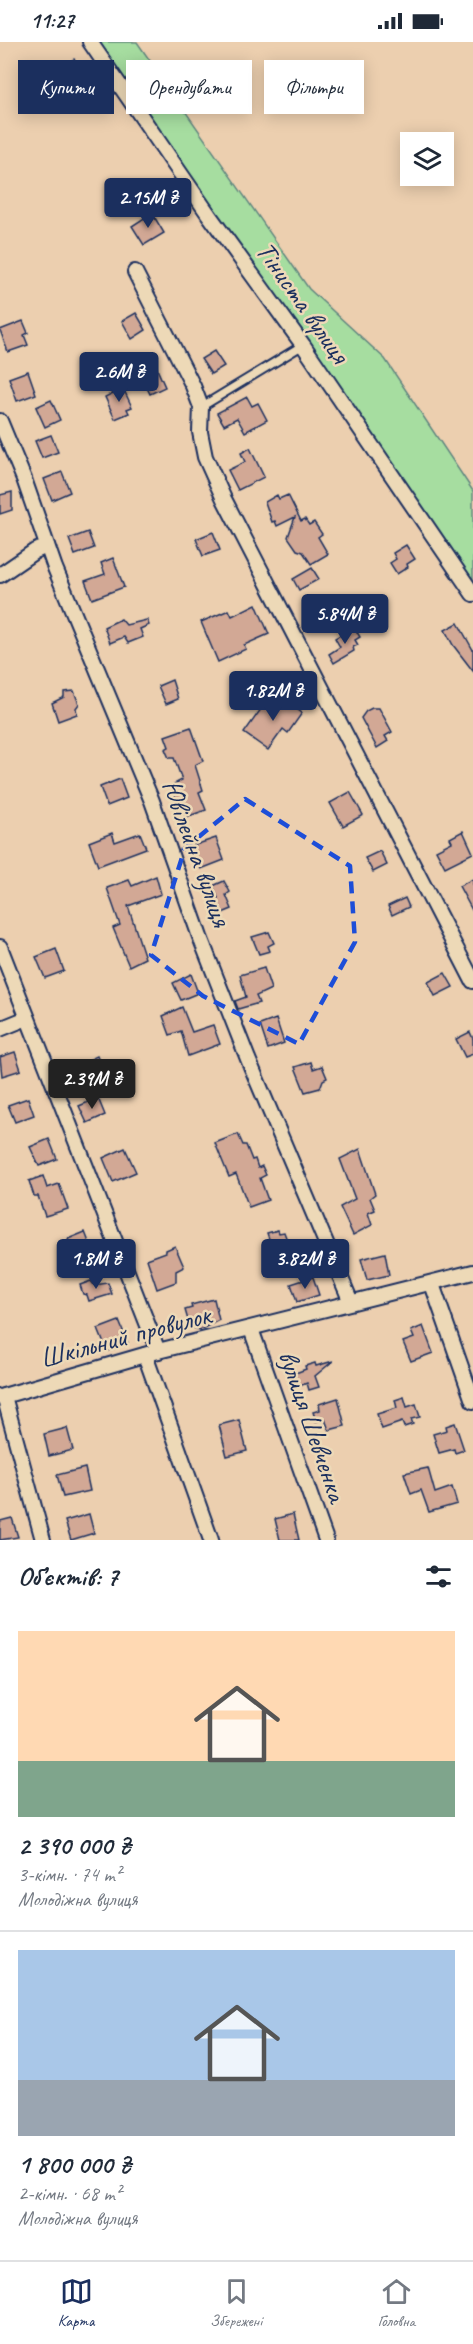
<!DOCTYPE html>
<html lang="uk">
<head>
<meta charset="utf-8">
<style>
	:root { --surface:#fff; --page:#f6f6f7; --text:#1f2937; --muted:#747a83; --line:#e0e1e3; --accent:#1b2f5e }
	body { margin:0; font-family:Caveat,sans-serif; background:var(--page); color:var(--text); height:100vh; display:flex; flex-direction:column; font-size:22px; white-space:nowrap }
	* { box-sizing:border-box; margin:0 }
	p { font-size:20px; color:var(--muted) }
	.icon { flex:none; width:33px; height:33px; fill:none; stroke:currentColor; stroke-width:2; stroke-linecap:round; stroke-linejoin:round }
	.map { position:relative; height:1498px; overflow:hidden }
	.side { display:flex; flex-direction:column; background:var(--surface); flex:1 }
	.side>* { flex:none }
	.hud { position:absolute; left:18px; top:18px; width:438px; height:54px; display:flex; gap:12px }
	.buttons { position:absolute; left:400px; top:90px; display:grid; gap:12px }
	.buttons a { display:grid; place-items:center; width:54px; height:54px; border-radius:0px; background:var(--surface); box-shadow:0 3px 15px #0003; font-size:30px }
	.price { position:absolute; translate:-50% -51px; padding:0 14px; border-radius:6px; background:var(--accent); color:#fff; font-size:20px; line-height:39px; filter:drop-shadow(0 2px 3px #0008) }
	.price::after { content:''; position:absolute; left:50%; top:36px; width:18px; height:14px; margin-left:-9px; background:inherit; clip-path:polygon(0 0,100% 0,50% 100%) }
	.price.on { background:#222; color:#fff }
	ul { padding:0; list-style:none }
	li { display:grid; align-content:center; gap:12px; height:318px; padding:0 18px }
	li+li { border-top:2px solid var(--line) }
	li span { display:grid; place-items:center; height:186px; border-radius:0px; color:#555 }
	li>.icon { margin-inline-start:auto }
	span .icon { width:108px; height:108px; fill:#fffc; stroke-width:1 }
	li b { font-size:26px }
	h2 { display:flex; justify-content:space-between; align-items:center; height:72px; padding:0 18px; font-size:26px }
	.tag { padding:0 21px; border-radius:0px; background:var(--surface); box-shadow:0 3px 15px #0003; font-size:21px; line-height:54px }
	.tag.on { background:var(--accent); color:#fff }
	.status { display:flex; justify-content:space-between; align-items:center; height:42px; padding:0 30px; background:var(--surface); direction:ltr }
	.status svg { height:16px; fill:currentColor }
	.menu { display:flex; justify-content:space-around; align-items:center; height:84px; border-top:2px solid var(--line); background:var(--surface); font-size:16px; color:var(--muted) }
	.menu a { display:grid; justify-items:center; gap:3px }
	.menu .on { color:var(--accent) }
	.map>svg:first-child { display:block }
</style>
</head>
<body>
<div class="status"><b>11:27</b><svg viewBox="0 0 49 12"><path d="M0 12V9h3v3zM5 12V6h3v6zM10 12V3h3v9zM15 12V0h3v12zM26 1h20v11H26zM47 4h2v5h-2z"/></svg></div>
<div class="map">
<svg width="473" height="1498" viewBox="0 0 473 1498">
	<rect width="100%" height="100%" fill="#eccfaf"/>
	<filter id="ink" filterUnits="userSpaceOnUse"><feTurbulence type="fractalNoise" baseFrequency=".0167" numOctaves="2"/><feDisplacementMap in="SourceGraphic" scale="12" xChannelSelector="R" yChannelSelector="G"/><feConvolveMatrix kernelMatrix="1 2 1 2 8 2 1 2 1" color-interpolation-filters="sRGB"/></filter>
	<g filter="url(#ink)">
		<!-- green -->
		<polygon fill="#a6dda0" stroke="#60867f" stroke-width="1.5" points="98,0 137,0 309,247 385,317 473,449 473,540"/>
		<!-- building -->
		<g fill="#d2a895" stroke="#1b2f5e" stroke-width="1.5">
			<polygon points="74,17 88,40 68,52 64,47 60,49 50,32"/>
			<polygon points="152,171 164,191 144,203 132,184"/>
			<polygon points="136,271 146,288 132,297 122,279"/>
			<polygon points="23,279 28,291 24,293 28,303 8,310 0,288"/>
			<polygon points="214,309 224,324 211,332 201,317"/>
			<polygon points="153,318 165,345 150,352 137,325"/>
			<polygon points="28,329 36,352 17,359 9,336"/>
			<polygon points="123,346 132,365 127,367 129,371 115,377 105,355"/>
			<polygon points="247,355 252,364 258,361 267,378 245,390 237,376 224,383 217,371"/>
			<polygon points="51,358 60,378 45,385 36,365"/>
			<polygon points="51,393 58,410 42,416 35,399"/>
			<polygon points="250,406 264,435 238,448 228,428 245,420 241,411"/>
			<polygon points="62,430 70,450 52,458 44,437"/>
			<polygon points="12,450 12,468 0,472 0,453"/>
			<polygon points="277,453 279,457 288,453 301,479 305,477 309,483 314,480 322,492 318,495 328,512 311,522 303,510 297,508 288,495 295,475 277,484 275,479 272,480 265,460"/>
			<polygon points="88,490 94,506 75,513 69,497"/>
			<polygon points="213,490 220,508 203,514 196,497"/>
			<polygon points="406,503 415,517 407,522 408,525 397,532 390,521 396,517 393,511"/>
			<polygon points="113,516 124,545 92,557 85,539 105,532 101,521"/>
			<polygon points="312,526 319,537 299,548 293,537"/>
			<polygon points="256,562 269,592 244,603 246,607 218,620 201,580 229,568 232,574"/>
			<polygon points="121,577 126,583 147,578 149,583 140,587 143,595 128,601 124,595 110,601 104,585"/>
			<polygon points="458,581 473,608 473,629 453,603 445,588"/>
			<polygon points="354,585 360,595 355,598 358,603 353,605 354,609 334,621 329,612 340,605 335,596"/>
			<polygon points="172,638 178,657 166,662 158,644"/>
			<polygon points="74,649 79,662 76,666 77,672 58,679 52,661 64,655 64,650"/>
			<polygon points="279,654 302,671 288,691 283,687 268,708 244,691 266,660"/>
			<polygon points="372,666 379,666 392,690 385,694 388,699 377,706 361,676 366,669"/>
			<polygon points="191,685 203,719 195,723 203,748 199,750 206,768 186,775 178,756 177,757 173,750 176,747 174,742 182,738 174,716 169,716 165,707 169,705 165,694"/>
			<polygon points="120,737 127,756 107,764 100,745"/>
			<polygon points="350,750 363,773 343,784 330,761"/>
			<polygon points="463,789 473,811 445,825 436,808 452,800 450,796"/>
			<polygon points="112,791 115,800 140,791 146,806 98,824 89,800"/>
			<polygon points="216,796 224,818 201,827 192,804"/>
			<polygon points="380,809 387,823 373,830 365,816"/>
			<polygon points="156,834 161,852 128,864 145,916 129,924 113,886 120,883 107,846 129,838 132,844"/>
			<polygon points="473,837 473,870 459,844"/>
			<polygon points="224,839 230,850 226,853 232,867 215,874 210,860 218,856 213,844"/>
			<polygon points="405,856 409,865 392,873 388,864"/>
			<polygon points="269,890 274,901 268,904 270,909 259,912 252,895"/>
			<polygon points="56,907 64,929 45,936 36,915"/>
			<polygon points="264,926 271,947 256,954 259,961 238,967 235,959 246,955 240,933"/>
			<polygon points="445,931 453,945 435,954 428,940"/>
			<polygon points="191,932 198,951 181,958 173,941"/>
			<polygon points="182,965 192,990 213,983 220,1002 188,1014 181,989 170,993 163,974"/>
			<polygon points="276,977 284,1001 268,1007 260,983"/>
			<polygon points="470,990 473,997 473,1012 465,1015 456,997"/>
			<polygon points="15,1010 21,1028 2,1034 0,1015"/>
			<polygon points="97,1014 106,1035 86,1044 76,1024"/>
			<polygon points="311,1020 313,1027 322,1024 327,1036 323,1038 320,1046 305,1050 295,1025"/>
			<polygon points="28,1056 34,1073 15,1080 8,1063"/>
			<polygon points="98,1056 105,1073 87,1081 79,1064"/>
			<polygon points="238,1092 243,1103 246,1103 252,1118 255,1117 258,1126 262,1124 266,1133 260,1136 268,1158 249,1165 236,1132 229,1135 215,1101"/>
			<polygon points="49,1097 57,1117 39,1124 30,1105"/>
			<polygon points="125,1106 136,1130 113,1140 103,1116"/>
			<polygon points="360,1107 375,1152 370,1156 375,1168 368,1171 372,1183 353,1193 340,1165 355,1157 340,1117"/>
			<polygon points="43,1134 47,1146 59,1142 68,1167 45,1174 38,1154 34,1154 29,1139"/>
			<polygon points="278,1188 279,1191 284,1190 291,1209 275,1214 267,1191"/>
			<polygon points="85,1190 92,1208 75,1215 68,1197"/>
			<polygon points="175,1204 184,1225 176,1229 176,1240 157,1247 147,1217 166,1210 166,1208"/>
			<polygon points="385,1211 389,1233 367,1238 361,1217"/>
			<polygon points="313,1235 319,1253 297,1260 291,1242"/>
			<polygon points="91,1239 94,1243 108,1241 112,1252 89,1259 87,1253 83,1252 80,1243"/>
			<polygon points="214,1257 219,1278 200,1288 190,1285 185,1268 192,1266 191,1263"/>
			<polygon points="119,1279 128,1301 107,1309 98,1287"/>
			<polygon points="423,1284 433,1311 411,1319 403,1300 414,1296 411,1289"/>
			<polygon points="333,1319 315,1334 319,1345 309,1348 307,1341 297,1345 293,1332 306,1327 305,1324 315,1321 316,1324"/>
			<polygon points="404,1355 407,1365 416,1362 420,1375 411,1377 413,1382 404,1385 402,1380 382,1387 377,1372 397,1366 395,1358"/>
			<polygon points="338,1356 345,1384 329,1388 325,1377 316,1379 313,1370 320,1368 319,1362"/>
			<polygon points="239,1378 247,1409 227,1414 219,1383"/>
			<polygon points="455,1381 464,1408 455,1411 454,1407 439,1411 433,1392 447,1388 446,1384"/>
			<polygon points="67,1386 73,1408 49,1414 44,1392"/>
			<polygon points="85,1426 90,1449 63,1455 57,1433"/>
			<polygon points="428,1426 435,1451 452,1445 457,1462 429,1470 421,1448 411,1452 404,1431"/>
			<polygon points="89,1472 94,1491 71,1498 65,1479"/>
			<polygon points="293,1472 299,1498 280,1498 275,1477"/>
			<polygon points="12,1476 18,1495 0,1498 0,1479"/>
		</g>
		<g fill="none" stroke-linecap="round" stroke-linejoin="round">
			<defs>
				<polyline id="lane" points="201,365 303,303"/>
				<g id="street">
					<polyline points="90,0 209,173 303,303 473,552"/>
					<polyline points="135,230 193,344 201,365 200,390 205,415 224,457 473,939"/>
					<polyline points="0,379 24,437 55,526 152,759 200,895 248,1017 351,1260"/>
					<polyline points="0,533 35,509 47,504"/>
					<polyline points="0,905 158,1309"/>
					<polyline points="0,987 27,976"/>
					<polyline points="432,1242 473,1359"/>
					<polyline points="251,1287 326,1498"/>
					<polyline points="145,1313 211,1498"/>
					<polyline points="4,1354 43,1498"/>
					<polyline points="0,1355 158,1309 473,1230"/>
				</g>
			</defs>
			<!-- lane casing -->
			<use href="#lane" stroke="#1b2f5e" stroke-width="11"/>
			<!-- street casing -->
			<use href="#street" stroke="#1b2f5e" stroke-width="18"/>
			<!-- lane -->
			<use href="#lane" stroke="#edd9b7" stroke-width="7"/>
			<!-- street -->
			<use href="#street" stroke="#edd9b7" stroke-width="14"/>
		</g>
	</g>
	<!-- marked area -->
	<path fill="none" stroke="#1d4ed8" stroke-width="4.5" stroke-dasharray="12 8" stroke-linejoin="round" d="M245 757 350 824 355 900 299 1002 203 954 151 913 185 806Z"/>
	<g text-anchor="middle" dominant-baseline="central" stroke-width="5" stroke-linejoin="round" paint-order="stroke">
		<!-- street labels -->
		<g font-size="28" fill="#1b2f5e" stroke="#edd9b7">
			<text transform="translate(303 260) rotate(55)">Тіниста вулиця</text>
			<text transform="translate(197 811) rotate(70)">Ювілейна вулиця</text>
			<text transform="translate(125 1294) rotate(-15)">Шкільний провулок</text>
			<text transform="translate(313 1384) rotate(71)">вулиця Шевченка</text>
		</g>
	</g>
</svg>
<div class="buttons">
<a><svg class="icon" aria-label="layers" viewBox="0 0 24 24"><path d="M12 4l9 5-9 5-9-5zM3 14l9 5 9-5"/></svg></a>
</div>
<b class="price" style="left:148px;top:187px">2.15M ₴</b>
<b class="price" style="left:119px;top:361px">2.6M ₴</b>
<b class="price" style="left:345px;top:603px">5.84M ₴</b>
<b class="price" style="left:273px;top:680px">1.82M ₴</b>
<b class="price on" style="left:92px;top:1068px">2.39M ₴</b>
<b class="price" style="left:96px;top:1248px">1.8M ₴</b>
<b class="price" style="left:305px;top:1248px">3.82M ₴</b>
<div class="hud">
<a class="tag on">Купити</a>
<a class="tag">Орендувати</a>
<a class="tag">Фільтри</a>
</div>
</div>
<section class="side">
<h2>Об’єктів: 7<svg class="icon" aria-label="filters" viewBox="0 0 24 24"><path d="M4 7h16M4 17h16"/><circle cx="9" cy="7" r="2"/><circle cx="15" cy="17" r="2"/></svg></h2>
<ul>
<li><span style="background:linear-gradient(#ffd9b3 70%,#7fa58c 0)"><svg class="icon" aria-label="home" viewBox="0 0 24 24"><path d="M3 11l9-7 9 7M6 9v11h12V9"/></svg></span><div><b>2 390 000 ₴</b><p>3-кімн. · 74 m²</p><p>Молодіжна вулиця</p></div></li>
<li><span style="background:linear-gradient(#a9c7e8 70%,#9aa5b1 0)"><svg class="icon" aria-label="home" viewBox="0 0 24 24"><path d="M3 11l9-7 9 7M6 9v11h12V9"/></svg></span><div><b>1 800 000 ₴</b><p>2-кімн. · 68 m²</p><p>Молодіжна вулиця</p></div></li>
</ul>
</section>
<nav class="menu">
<a class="on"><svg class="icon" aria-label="map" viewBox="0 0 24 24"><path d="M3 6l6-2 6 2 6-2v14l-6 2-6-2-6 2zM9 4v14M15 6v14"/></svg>Карта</a>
<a><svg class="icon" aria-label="saved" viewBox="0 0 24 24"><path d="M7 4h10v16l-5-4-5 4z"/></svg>Збережені</a>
<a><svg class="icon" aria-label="home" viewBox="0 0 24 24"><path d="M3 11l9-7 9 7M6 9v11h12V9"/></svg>Головна</a>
</nav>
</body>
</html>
